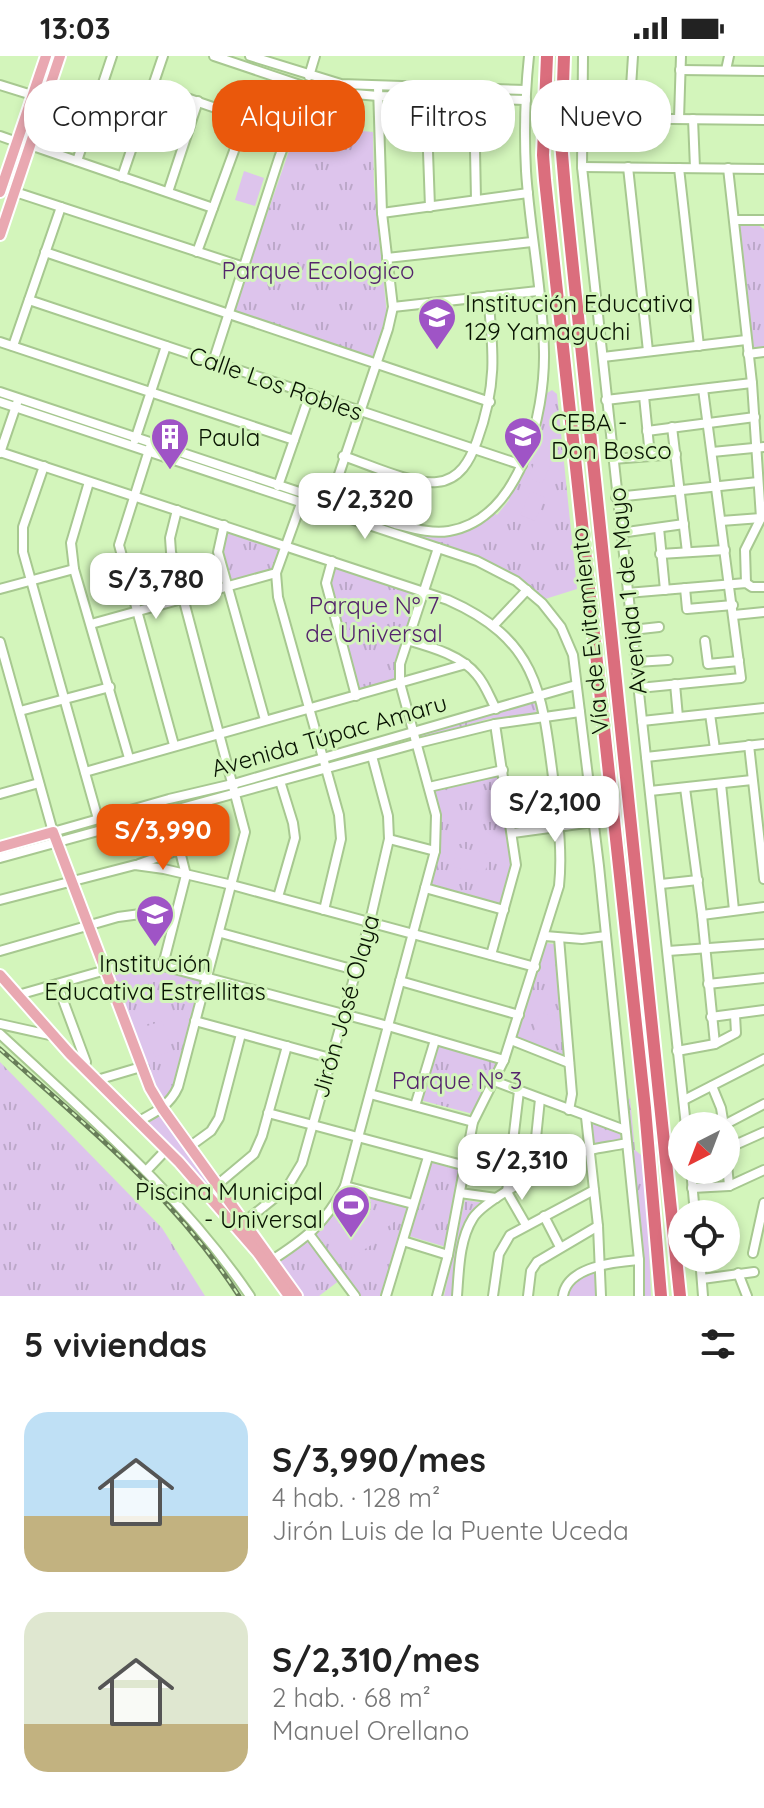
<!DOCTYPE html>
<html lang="es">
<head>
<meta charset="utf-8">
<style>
	:root { --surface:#fff; --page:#f6f6f6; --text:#222; --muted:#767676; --accent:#ea580c }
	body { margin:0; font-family:Quicksand,sans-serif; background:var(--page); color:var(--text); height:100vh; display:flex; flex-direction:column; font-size:30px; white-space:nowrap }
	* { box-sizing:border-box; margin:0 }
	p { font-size:26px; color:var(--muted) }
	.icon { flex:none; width:44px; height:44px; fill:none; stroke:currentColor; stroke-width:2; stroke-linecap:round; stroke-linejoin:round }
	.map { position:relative; height:1240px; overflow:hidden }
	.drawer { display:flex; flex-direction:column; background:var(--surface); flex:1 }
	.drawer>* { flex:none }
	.top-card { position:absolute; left:24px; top:24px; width:716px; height:72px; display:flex; gap:16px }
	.needle { width:52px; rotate:222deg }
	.buttons { position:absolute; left:668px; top:1056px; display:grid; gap:16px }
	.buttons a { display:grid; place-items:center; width:72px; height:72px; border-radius:50%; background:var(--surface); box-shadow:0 4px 12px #0003; font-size:40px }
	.price { position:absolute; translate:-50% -68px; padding:0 18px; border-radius:16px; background:#fff; color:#222; font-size:26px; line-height:52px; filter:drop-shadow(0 2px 4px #0008) }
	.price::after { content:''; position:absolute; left:50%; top:48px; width:24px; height:18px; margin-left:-12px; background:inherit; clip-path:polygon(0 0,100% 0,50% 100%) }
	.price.on { background:var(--accent); color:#fff }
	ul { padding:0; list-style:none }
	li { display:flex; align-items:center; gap:24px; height:200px; padding:0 24px }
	li span { display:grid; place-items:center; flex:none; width:224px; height:160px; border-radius:24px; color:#555 }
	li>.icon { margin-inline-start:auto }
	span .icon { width:96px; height:96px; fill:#fffc; stroke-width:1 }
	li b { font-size:34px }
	h2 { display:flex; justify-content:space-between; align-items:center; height:96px; padding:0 24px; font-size:34px }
	.tag { padding:0 28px; border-radius:32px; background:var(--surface); box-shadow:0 4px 12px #0003; font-size:28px; line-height:72px }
	.tag.on { background:var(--accent); color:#fff }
	.status { display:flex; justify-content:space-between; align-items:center; height:56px; padding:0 40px; background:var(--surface); direction:ltr }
	.status svg { height:22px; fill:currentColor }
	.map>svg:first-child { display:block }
</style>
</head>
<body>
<div class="status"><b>13:03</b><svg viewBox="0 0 49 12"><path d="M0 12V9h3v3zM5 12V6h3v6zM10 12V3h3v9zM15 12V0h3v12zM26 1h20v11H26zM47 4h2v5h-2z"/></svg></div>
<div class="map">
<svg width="764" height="1240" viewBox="0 0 764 1240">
	<defs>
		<pattern id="grass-tufts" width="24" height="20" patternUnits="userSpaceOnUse" patternTransform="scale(2)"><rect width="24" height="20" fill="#ddc4ec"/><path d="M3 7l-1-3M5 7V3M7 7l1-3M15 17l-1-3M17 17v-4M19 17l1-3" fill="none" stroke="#bca8c9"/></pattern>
	</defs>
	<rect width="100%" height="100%" fill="#d3f5bb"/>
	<!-- grass -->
	<g fill="url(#grass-tufts)">
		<polygon points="48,0 56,0 14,127 7,124"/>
		<polygon points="298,69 373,76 374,129 387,259 373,302 233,256"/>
		<polygon points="736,167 755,167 764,173 764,293 753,295"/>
		<polygon points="552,334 557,338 577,533 542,544 516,521 494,509 333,453 334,451 421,478 476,468 494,456 497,459 509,444 509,438 544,339"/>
		<polygon points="225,476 280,494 274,514 230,526 221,493"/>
		<polygon points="332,510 417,539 393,625 357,635 327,524"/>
		<polygon points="533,646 538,651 535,658 488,663 423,682 419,677"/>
		<path d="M500 719 511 807 500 850 429 831C439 794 443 772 434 735Z"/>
		<polygon points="224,731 225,737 66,781 65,776"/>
		<polygon points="546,887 554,888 565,1002 516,981"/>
		<polygon points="137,908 202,924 172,1034 165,1043 162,1043 150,1021 109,916"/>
		<polygon points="437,987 498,1005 473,1058 420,1044"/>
		<polygon points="0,1006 162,1172 205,1240 0,1240"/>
		<polygon points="630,1042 635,1094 641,1099 648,1170 651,1240 643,1240 643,1198 626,1047"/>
		<polygon points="160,1059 239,1164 236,1166 149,1070 147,1067"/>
		<polygon points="591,1066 620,1074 621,1086 593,1091"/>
		<polygon points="431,1105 459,1112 446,1191 409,1180"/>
		<polygon points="348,1132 410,1149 380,1240 359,1240 312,1179 334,1157"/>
		<path d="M465 1144 484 1147C456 1170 458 1207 454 1240H444Z"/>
		<polygon points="306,1183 340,1224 319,1240 301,1240 277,1206 278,1203"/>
		<path d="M595 1215 596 1240H565C567 1226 584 1221 595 1215Z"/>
	</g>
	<!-- pitch -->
	<g fill="#ddc4ec">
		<polygon points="244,115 264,122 255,150 235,144"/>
		<polygon points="345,197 349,225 332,227 328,199"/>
		<polygon points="540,394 554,401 542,428 528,422"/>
		<polygon points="531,435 545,441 535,465 520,459"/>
		<polygon points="364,541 367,568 351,570 347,543"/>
		<polygon points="457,791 489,798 485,817 453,811"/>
		<polygon points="540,956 557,961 549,987 532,982"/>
		<polygon points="162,965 173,995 155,1001 144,971"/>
		<polygon points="390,1147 401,1161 375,1180 364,1165"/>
		<polygon points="350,1157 373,1188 349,1203 330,1178"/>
	</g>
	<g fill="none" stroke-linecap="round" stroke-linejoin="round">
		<defs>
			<g id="minor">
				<polyline points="214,0 306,31 331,36 378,40 526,44"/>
				<polyline points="250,0 341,28 526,34"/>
				<polyline points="583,0 582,111 686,1070"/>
				<polyline points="680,14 764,15"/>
				<polyline points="726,14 729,0"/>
				<polyline points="309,20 315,0"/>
				<polyline points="0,29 32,39"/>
				<polyline points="152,30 288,77"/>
				<polyline points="426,41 430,151"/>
				<polyline points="474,43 476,144"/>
				<polyline points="582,62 764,64"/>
				<polyline points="629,62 633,0"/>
				<polyline points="679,63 681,0"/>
				<polyline points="693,63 695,112"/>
				<polyline points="0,80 17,86"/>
				<polyline points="30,89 213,152"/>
				<polyline points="77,105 112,0"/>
				<polyline points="582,111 764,113"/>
				<polyline points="628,111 648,295"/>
				<polyline points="679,112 699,290"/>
				<polyline points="728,112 752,327 761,462 745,494 746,527"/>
				<polyline points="122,121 163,0"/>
				<polyline points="0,131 244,211"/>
				<polyline points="168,136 198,45"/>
				<polyline points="382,157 528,137"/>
				<polyline points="734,164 764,164"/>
				<polyline points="45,196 490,346"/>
				<polyline points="197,196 246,62"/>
				<polyline points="387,202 532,186"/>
				<polyline points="29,244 522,409"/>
				<polyline points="393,251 538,235"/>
				<polyline points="0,286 294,384"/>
				<polyline points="13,290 61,151"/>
				<polyline points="748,298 764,296"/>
				<polyline points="603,301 746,284"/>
				<polyline points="213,306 279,102 306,31"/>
				<path d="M0 336 395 468C412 472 431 478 449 475 521 463 545 357 544 296 543 236 530 176 526 115 524 77 525 38 529 0"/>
				<polyline points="644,340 650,400"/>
				<polyline points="606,344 752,327"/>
				<polyline points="0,346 477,505 516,525 542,547 561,571 573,599 599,810 639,1204 639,1240"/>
				<polyline points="672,371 687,496"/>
				<polyline points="647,375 755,361"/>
				<polyline points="135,384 166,290"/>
				<polyline points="150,391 119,489 174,689"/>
				<path d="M0 396 448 544C536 583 542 634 553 721 557 757 563 793 559 830L504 1004 473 1066 448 1199 437 1240"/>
				<polyline points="712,396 764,391"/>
				<polyline points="0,397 17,347"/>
				<path d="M343 400C368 408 412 429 437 426 460 424 470 404 477 385 497 330 494 297 488 240"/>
				<polyline points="613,403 676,398"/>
				<polyline points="44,410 23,471 23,496 98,763"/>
				<polyline points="89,426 71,487 74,513 129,702"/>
				<polyline points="278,430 310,338"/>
				<polyline points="616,441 758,426"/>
				<polyline points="303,442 276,517 278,541 339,759 341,783 324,854"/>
				<polyline points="328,451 388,273 393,251 382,157 378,31"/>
				<polyline points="721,465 761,462"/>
				<polyline points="224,469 218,496 265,664"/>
				<polyline points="659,472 665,534"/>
				<polyline points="620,477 684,468"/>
				<polyline points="660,498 725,494"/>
				<polyline points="332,505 326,527 356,640"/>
				<polyline points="685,532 687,553 733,549"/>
				<polyline points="0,533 74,513"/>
				<polyline points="627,537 746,527 752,531 764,531"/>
				<polyline points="734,559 764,556"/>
				<polyline points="91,568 276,517"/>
				<polyline points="494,569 527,534"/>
				<polyline points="632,574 659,571"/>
				<path d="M407 584C431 591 461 599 477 619 485 628 490 642 496 653"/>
				<polyline points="705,585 708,608 739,605"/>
				<polyline points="0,586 53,776 169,743 237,727 576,629"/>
				<polyline points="636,606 668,604"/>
				<polyline points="675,628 678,661"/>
				<polyline points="639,632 741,622 703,333"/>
				<polyline points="20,655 110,631"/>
				<polyline points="710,658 715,693"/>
				<polyline points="642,665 764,652"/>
				<polyline points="749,689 764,823"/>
				<polyline points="646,701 764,688"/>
				<polyline points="85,716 466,608"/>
				<polyline points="721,728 734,854"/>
				<polyline points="429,731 503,714"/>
				<polyline points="685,732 702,859 715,988"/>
				<polyline points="650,735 752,724"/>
				<polyline points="0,738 39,727"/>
				<polyline points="513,777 593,766"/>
				<polyline points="389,783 435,795"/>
				<polyline points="0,802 418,687 495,668 580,656"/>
				<polyline points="139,808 181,793"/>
				<polyline points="661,828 698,824"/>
				<polyline points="425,832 504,854"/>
				<polyline points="278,841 295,782 293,767 280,725"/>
				<polyline points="0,844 135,809 164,813 232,829 535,911"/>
				<polyline points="702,859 764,851"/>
				<polyline points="221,877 355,914"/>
				<polyline points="545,880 582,883 606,880"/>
				<polyline points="559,882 572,1038 569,1054"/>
				<polyline points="0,895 118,861 148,857 174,863"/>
				<polyline points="668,895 764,888"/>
				<polyline points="491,899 516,809 495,668"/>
				<polyline points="163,909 186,819 170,756"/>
				<polyline points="400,925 519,959"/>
				<polyline points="57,928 86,1006 84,1012"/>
				<polyline points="708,928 764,922"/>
				<polyline points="18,939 141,904 388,970 504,1004"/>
				<polyline points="711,961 764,954"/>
				<polyline points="195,965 330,1002"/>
				<polyline points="0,968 54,980"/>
				<path d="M0 978C88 1060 182 1139 250 1240"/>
				<polyline points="511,984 569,1007"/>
				<polyline points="677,995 715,988 736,977 735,959"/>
				<polyline points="97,1024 141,1011"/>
				<polyline points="494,1025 625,1074"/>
				<polyline points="712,1030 721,1052 724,1070"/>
				<polyline points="519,1035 507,1136 526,1169"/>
				<polyline points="370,1038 473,1066"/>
				<polyline points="684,1044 764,1003"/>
				<polyline points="415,1050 435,984"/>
				<polyline points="268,1057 466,1110"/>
				<polyline points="586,1061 598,1170 601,1240"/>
				<path d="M139 1065C156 1056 170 1049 178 1031L245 776 171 496 170 482 177 454"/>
				<polyline points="724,1069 764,1048"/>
				<polyline points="189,1091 211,1075 219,1062 241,978"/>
				<polyline points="726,1093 764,1076"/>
				<polyline points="726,1096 729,1130"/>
				<polyline points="691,1114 695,1158"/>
				<polyline points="146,1115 167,1093"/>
				<polyline points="532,1121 540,1043"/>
				<polyline points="217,1129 254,1098 262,1080 287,990"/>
				<polyline points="345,1130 413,1148"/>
				<polyline points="692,1132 729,1130 764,1114"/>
				<polyline points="460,1137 496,1142"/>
				<polyline points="544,1160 560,1191"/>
				<polyline points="242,1168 287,1132 302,1107 370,865 389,783 388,760 372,700"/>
				<polyline points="309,1178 355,1240"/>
				<polyline points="403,1185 448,1199"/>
				<polyline points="753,1197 764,1147"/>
				<polyline points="700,1202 703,1240"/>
				<path d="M269 1206C305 1183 325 1168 345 1130L435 795 436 759 400 627V608L438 492"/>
				<polyline points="738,1217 747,1240"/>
				<polyline points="702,1223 754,1216"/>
				<polyline points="386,1240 428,1101"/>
				<path d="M457 1240C459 1215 459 1184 473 1162 486 1142 566 1101 590 1094 602 1091 615 1090 627 1087"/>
				<polyline points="493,1240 499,1198 510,1179 594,1134"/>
				<polyline points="528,1240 531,1215 537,1206 598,1170"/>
				<path d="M563 1240C567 1210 616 1206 639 1204"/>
			</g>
			<g id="major">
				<polyline points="0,136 46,0"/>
				<polyline points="0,179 60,0"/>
				<polyline points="0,791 53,776 150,1032 162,1052 297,1240"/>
				<polyline points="0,919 70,998 179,1106 258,1197 289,1240"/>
			</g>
			<g id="highway">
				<polyline points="547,0 543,99 545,124 645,1052 661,1240"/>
				<polyline points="564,0 561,86 566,145 680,1240"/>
			</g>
		</defs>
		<!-- minor casing -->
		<use href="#minor" stroke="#a7c890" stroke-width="12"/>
		<!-- major casing -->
		<use href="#major" stroke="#fff" stroke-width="14"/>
		<!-- highway casing -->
		<use href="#highway" stroke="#fff" stroke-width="16"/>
		<!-- minor -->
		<use href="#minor" stroke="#fff" stroke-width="8"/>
		<!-- major -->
		<use href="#major" stroke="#e9a8b1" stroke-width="10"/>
		<!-- highway -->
		<use href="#highway" stroke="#db6e7d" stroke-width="12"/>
		<defs>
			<path id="rail" d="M0 993C86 1069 176 1142 239 1240"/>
		</defs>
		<!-- rail casing -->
		<use href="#rail" stroke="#687e59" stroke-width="5"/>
		<!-- rail -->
		<use href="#rail" stroke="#d3f5bb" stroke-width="2" stroke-dasharray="6" stroke-linecap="butt"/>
	</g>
	<!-- icons -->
	<defs>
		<symbol id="school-pin" viewBox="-11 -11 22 30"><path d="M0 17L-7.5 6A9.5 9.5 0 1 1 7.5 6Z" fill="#9f54c6" stroke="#d3f5bb"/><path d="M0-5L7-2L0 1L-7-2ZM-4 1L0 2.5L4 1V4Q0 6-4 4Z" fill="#fff"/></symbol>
		<symbol id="building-pin" viewBox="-11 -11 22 30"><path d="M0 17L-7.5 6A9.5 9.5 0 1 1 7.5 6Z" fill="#9f54c6" stroke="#d3f5bb"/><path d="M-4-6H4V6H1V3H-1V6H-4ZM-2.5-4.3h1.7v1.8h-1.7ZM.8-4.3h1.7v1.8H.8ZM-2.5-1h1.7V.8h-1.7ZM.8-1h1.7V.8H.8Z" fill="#fff"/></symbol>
		<symbol id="stadium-pin" viewBox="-11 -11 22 30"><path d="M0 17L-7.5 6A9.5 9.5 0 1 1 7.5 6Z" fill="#9f54c6" stroke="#d3f5bb"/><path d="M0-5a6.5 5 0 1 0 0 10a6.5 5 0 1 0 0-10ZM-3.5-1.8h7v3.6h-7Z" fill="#fff"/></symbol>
	</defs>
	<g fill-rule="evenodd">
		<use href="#school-pin" x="415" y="239" width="44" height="60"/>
		<use href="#school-pin" x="501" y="358" width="44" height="60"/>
		<use href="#building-pin" x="148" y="359" width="44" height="60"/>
		<use href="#school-pin" x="133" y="836" width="44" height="60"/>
		<use href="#stadium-pin" x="329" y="1127" width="44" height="60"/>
	</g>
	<g text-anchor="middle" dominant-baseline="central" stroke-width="6" stroke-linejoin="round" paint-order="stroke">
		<!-- park labels -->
		<g font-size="24" fill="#54246c" stroke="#d3f5bb">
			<text x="318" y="214">Parque Ecologico</text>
			<text x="374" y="549">Parque Nº 7<tspan x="374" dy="28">de Universal</tspan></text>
			<text x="457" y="1024">Parque Nº 3</text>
		</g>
		<!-- poi labels -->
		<g font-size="24" fill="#081402" stroke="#d3f5bb" text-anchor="start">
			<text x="465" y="247">Institución Educativa<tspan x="465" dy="28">129 Yamaguchi</tspan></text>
			<text x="551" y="366">CEBA -<tspan x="551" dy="28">Don Bosco</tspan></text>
			<text x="198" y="381">Paula</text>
			<text x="155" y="907" text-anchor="middle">Institución<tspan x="155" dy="28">Educativa Estrellitas</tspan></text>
			<text x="323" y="1135" text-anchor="end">Piscina Municipal<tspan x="323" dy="28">- Universal</tspan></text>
		</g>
		<!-- street labels -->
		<g font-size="24" fill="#081402" stroke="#d3f5bb">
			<text transform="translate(276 327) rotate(19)">Calle Los Robles</text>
			<text transform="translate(627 535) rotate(-96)">Avenida 1 de Mayo</text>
			<text transform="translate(589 575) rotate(-96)">Vía de Evitamiento</text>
			<text transform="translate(329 679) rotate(-16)">Avenida Túpac Amaru</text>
			<text transform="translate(345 950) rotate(-74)">Jirón José Olaya</text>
		</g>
	</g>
</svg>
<div class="buttons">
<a><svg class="needle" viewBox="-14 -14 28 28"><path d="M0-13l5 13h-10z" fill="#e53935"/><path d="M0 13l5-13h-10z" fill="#767676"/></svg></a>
<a><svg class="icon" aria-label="locate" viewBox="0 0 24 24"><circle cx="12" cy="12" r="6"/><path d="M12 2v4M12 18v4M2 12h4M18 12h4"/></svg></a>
</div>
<b class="price" style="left:365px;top:485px">S/2,320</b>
<b class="price" style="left:156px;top:565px">S/3,780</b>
<b class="price" style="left:555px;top:788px">S/2,100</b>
<b class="price on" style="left:163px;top:816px">S/3,990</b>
<b class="price" style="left:522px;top:1146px">S/2,310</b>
<div class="top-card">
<a class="tag">Comprar</a>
<a class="tag on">Alquilar</a>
<a class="tag">Filtros</a>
<a class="tag">Nuevo</a>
</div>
</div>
<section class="drawer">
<h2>5 viviendas<svg class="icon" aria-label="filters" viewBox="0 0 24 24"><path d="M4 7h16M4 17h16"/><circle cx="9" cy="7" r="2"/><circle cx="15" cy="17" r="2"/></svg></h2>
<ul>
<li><span style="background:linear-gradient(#bfe0f5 65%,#c2b280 0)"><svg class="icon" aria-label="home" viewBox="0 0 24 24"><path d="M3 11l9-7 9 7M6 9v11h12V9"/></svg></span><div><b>S/3,990/mes</b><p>4 hab. · 128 m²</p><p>Jirón Luis de la Puente Uceda</p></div></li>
<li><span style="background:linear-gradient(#dfe7d0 70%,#c2b280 0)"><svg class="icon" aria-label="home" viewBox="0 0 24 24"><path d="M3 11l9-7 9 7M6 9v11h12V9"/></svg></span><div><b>S/2,310/mes</b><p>2 hab. · 68 m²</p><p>Manuel Orellano</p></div></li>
</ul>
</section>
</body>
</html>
